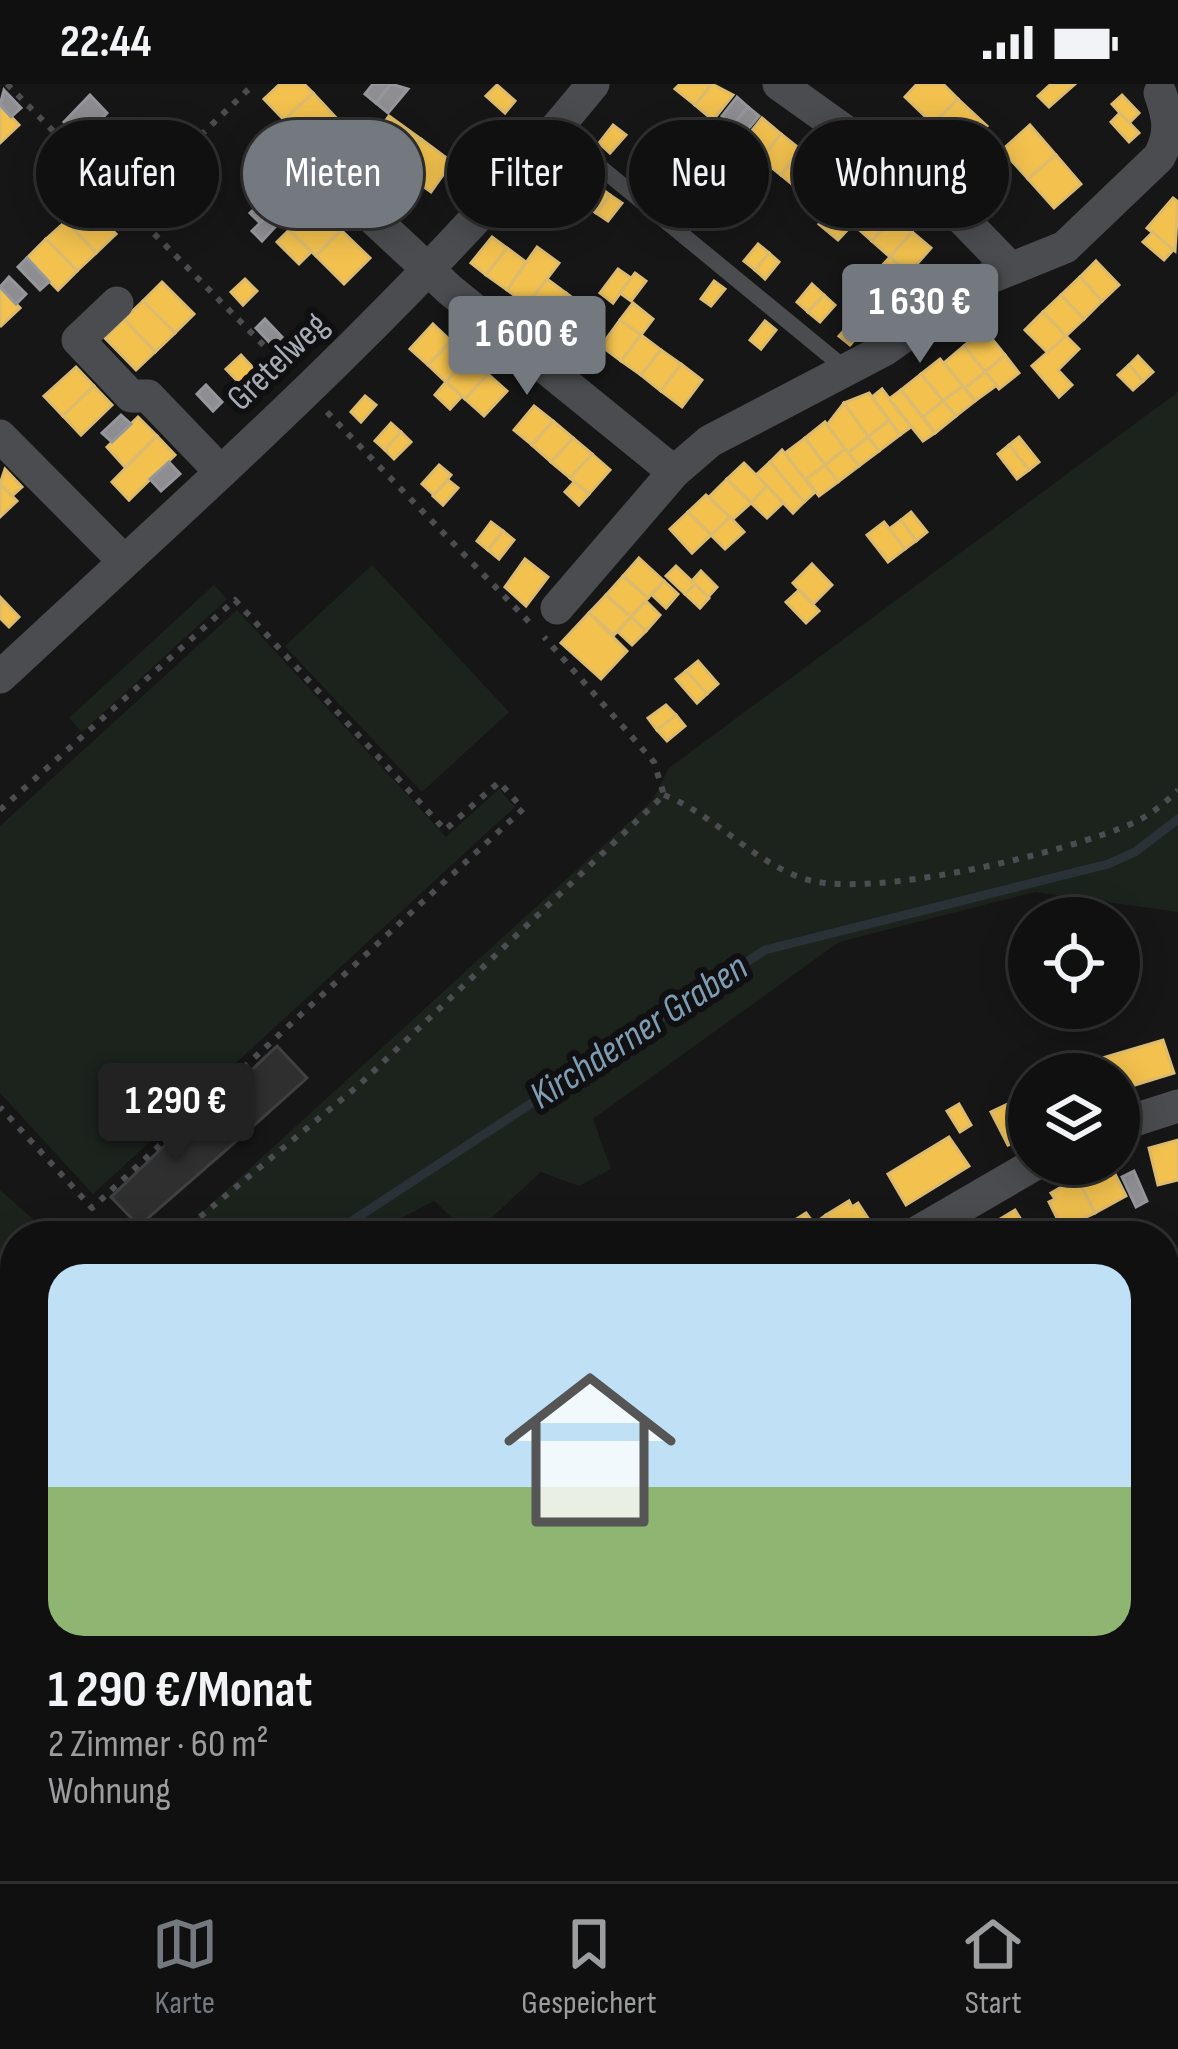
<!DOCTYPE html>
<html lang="de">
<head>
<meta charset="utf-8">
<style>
	:root { --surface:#101010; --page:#1e1e1e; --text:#f1f3f6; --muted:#9c9d9f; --line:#303030; --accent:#74787f }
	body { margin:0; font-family:"Sofia Sans Condensed",sans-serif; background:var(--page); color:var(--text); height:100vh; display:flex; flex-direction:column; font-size:45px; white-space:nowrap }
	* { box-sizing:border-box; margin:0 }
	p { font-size:39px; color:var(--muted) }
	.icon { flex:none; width:66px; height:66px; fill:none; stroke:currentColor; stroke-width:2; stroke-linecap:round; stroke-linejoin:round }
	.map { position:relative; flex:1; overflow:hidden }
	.drawer { position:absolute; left:0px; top:1137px; width:1179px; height:660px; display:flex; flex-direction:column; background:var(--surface); border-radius:48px 48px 0 0; box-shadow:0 6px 30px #0003,0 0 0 3px var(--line) }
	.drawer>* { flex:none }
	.top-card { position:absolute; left:36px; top:36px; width:1107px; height:108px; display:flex; gap:24px }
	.controls { position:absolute; left:1008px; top:813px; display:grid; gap:24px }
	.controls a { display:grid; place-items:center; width:132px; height:132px; border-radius:50%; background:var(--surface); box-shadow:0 6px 30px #0003,0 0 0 3px var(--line); font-size:60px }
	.price { position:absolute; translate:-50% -102px; padding:0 27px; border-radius:12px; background:var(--accent); color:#fff; font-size:39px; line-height:78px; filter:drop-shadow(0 3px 6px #0008) }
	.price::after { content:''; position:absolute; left:50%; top:72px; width:36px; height:27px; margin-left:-18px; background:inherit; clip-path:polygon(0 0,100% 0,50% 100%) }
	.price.selected { background:#222; color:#fff }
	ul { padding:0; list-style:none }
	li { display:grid; align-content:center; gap:24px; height:636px; padding:0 48px }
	li span { display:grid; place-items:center; height:372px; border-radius:36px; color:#555 }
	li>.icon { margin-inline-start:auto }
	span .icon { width:216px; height:216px; fill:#fffc; stroke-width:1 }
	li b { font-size:51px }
	.tag { padding:0 42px; border-radius:54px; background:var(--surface); box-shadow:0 6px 30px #0003,0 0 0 3px var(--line); font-size:42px; line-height:108px }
	.tag.selected { background:var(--accent); color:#fff }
	.status { display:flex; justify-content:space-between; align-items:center; height:84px; padding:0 60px; background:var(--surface); direction:ltr }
	.status svg { height:33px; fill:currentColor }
	.tabs { display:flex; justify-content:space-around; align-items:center; height:168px; border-top:3px solid var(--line); background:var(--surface); font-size:33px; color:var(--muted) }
	.tabs a { display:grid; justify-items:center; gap:6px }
	.tabs .selected { color:var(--accent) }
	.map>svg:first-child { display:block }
</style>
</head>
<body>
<div class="status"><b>22:44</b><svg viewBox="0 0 49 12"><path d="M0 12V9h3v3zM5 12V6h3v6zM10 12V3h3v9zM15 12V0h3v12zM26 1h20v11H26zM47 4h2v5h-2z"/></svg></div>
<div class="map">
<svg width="1178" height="1797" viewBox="0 0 1178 1797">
	<rect width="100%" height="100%" fill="#161616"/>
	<!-- green -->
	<g fill="#1c231d">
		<polygon points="1178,308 1178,828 1035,808 839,858 593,1035 611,1085 579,1102 541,1088 472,1152 434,1117 367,1152 176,1152 652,717 669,684"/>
		<polygon points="372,481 509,628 422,708 285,562"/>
		<polygon points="214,501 227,515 82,648 69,634"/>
		<polygon points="237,526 446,753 499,705 515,723 93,1110 0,1009 0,742"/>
		<polygon points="0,1106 52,1152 15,1152 15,1251 0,1229"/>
		<polygon points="15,1261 15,1385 0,1396 0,1273"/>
		<polygon points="1164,1577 1178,1581 1178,1685 1164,1668"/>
	</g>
	<!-- homes -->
	<g fill="#f2c14e" stroke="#dcbb6e" stroke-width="3">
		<polygon points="280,0 304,0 313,9 284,36 264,15"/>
		<polygon points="680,0 712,0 695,21 675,5"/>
		<polygon points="712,0 733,11 713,36 695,21"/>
		<polygon points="917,0 943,0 958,15 933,40 905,13"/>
		<polygon points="1051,0 1075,0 1049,23 1038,12"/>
		<polygon points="497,1 515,17 505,29 486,12"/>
		<polygon points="313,9 339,37 310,64 284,36"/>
		<polygon points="1122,11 1139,29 1129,39 1112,20"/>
		<polygon points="958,15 987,42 961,68 933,40"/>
		<polygon points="0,21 19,41 0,59"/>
		<polygon points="1120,29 1139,49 1129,58 1111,38"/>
		<polygon points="389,32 421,55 399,85 367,62"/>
		<polygon points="762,34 781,50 761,75 742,59"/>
		<polygon points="284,36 310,64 281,91 255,63"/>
		<polygon points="149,41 167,61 154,72 137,52"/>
		<polygon points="613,41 626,51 610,69 599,59"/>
		<polygon points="1030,41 1056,71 1028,95 1002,66"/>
		<polygon points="781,50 800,65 781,91 761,75"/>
		<polygon points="421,55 452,78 431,108 399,85"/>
		<polygon points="800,65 818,80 798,105 781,91"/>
		<polygon points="647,68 657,78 640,96 629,86"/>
		<polygon points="1056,71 1081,100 1054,124 1028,95"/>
		<polygon points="657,78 666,88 651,103 642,93"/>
		<polygon points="167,89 176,99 157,117 148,108"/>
		<polygon points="566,89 577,97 561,116 551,108"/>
		<polygon points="856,99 875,115 853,140 834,124"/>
		<polygon points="598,102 610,111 596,129 585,121"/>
		<polygon points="610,111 622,119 608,137 596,129"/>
		<polygon points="1173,114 1178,118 1175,167 1147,144"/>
		<polygon points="875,115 894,132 872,157 853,140"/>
		<polygon points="85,118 116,150 96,169 66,137"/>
		<polygon points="313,119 341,146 316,172 288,145"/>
		<polygon points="834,124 853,140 838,156 819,140"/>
		<polygon points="894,132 912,148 890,173 872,157"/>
		<polygon points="66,137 96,169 77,187 46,155"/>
		<polygon points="289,146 311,168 299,180 277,158"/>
		<polygon points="341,146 370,174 344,200 316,172"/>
		<polygon points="912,148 931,164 909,189 890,173"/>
		<polygon points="1153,148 1173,166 1164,176 1143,158"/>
		<polygon points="492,153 507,164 486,191 471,179"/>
		<polygon points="46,155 77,187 58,206 27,174"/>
		<polygon points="758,160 769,169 755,186 744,177"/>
		<polygon points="537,163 559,179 527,221 507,206"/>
		<polygon points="507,164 526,178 507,206 486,191"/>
		<polygon points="769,169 779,178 765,195 755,186"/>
		<polygon points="890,173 909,189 895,206 875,189"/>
		<polygon points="1096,177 1119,201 1102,217 1080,193"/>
		<polygon points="618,185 631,194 613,219 600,209"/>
		<polygon points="635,189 646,197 631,217 620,209"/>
		<polygon points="1080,193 1102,217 1084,235 1061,211"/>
		<polygon points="245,195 257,207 243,221 231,208"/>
		<polygon points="547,195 566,209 547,235 527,221"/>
		<polygon points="714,197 725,205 711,222 701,215"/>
		<polygon points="162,198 194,230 175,249 143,217"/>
		<polygon points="812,200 824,211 808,228 797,218"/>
		<polygon points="0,203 20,224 1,242 0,241"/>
		<polygon points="566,209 586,224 567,250 547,236"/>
		<polygon points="824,211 835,221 820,238 808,228"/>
		<polygon points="1061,211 1084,235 1066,252 1043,228"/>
		<polygon points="143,217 175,249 155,268 124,235"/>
		<polygon points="633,219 653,235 641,251 620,236"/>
		<polygon points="1043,228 1066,252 1048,269 1025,246"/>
		<polygon points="124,235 155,268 136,286 105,254"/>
		<polygon points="854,235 865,244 850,261 839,252"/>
		<polygon points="620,236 641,251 621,277 601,262"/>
		<polygon points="765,237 776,246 761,265 750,256"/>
		<polygon points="433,240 451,257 428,281 410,265"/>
		<polygon points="984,245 1005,271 985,288 964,262"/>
		<polygon points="641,251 661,266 641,291 621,277"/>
		<polygon points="1066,252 1079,265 1058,286 1072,301 1059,313 1032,282"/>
		<polygon points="451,257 469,272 446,298 428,281"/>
		<polygon points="964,262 985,288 965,304 944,279"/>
		<polygon points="661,266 681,280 661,307 641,291"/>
		<polygon points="241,271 257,288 242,302 226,285"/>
		<polygon points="1005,271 1019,289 999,305 985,288"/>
		<polygon points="469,272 488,290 465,315 446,298"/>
		<polygon points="1138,272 1153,288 1143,297 1129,281"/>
		<polygon points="940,275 963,302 943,317 921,290"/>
		<polygon points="681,280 702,296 682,323 661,307"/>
		<polygon points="1129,281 1143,297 1133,306 1118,291"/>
		<polygon points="76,283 94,302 63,332 44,312"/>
		<polygon points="985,288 997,301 975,317 965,304"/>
		<polygon points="488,290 507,307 484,332 465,315"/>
		<polygon points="921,290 943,317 923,333 901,306"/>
		<polygon points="446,298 462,312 450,325 435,311"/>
		<polygon points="94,302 112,321 81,351 63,332"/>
		<polygon points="963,302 975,317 956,332 943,317"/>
		<polygon points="882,305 911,343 900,351 872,313"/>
		<polygon points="901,306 935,349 923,357 889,315"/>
		<polygon points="869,309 889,336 868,353 844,319"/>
		<polygon points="365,312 376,321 361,338 351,328"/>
		<polygon points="943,317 956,332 935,349 923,333"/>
		<polygon points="844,319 868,353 848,369 827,341"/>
		<polygon points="534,322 553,337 532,361 514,346"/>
		<polygon points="138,333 157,352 125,383 107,363"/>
		<polygon points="889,336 900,351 879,367 868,353"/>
		<polygon points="553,337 573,354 551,378 532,361"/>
		<polygon points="825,338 845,365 825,381 805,354"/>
		<polygon points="391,339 401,348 385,366 375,357"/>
		<polygon points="401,348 411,358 394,375 385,366"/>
		<polygon points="157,352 175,371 129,416 112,398"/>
		<polygon points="868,353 879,367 859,382 848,369"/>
		<polygon points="1019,353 1039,378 1029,386 1009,361"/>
		<polygon points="573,354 592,370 570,394 551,378"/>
		<polygon points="805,354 825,381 805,396 785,369"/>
		<polygon points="1009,361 1029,386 1017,395 998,370"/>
		<polygon points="845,365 859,382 838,398 825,381"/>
		<polygon points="782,366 815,408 804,418 770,378"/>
		<polygon points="592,370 610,386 589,410 570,394"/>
		<polygon points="770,378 804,418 793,429 756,391"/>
		<polygon points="744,379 767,402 751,419 727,395"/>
		<polygon points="439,381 451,391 434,411 422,400"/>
		<polygon points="825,381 838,398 819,412 806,395"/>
		<polygon points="5,385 22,403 12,412 0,400"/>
		<polygon points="727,395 751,419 732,436 709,413"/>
		<polygon points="448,396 458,404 443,421 433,412"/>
		<polygon points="574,398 589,410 579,421 565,408"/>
		<polygon points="0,400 17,417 0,433"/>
		<polygon points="767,402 783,419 767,434 751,419"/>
		<polygon points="706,411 730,433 711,451 688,428"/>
		<polygon points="688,428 711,451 692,469 670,445"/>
		<polygon points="911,428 927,448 916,457 901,436"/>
		<polygon points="730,433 744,448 725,465 711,451"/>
		<polygon points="901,436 916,457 905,465 889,445"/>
		<polygon points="491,438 503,447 488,466 477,457"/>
		<polygon points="884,438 905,465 888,478 867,451"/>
		<polygon points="503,447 514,456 499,475 488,466"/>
		<polygon points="639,474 664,497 648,514 623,492"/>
		<polygon points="525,475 548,493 526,522 505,503"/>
		<polygon points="812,480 832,501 813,520 793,499"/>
		<polygon points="676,482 695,500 685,510 666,492"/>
		<polygon points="701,487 717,503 708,513 692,497"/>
		<polygon points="623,492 648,514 631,533 606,511"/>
		<polygon points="664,497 678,510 666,524 652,511"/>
		<polygon points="695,500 709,514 700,524 685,510"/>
		<polygon points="799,506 819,527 806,539 786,518"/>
		<polygon points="606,511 631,533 614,551 589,529"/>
		<polygon points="1,514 19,533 9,543 0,534"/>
		<polygon points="646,517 660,531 646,547 631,533"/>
		<polygon points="589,529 627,567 601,595 561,559"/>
		<polygon points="631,533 646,547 632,561 618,548"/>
		<polygon points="698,577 718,600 707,610 686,587"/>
		<polygon points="686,587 707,610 697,619 676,595"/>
		<polygon points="666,621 676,631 657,646 648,634"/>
		<polygon points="676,631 685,642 667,657 657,646"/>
		<polygon points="1163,956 1174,989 1119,1006 1119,990 1104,990 1099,975"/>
		<polygon points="1029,1010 1029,1053 1008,1061 991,1028"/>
		<polygon points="959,1020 971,1041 960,1048 947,1027"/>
		<polygon points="949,1053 969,1082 906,1121 888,1090"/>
		<polygon points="1178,1056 1178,1096 1158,1101 1149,1064"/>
		<polygon points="1104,1082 1107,1089 1113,1086 1126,1112 1095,1129 1077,1094"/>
		<polygon points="1077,1094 1095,1129 1062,1144 1049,1118 1055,1115 1051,1109"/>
		<polygon points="849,1117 852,1123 858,1119 877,1148 839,1152 826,1131"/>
		<polygon points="1015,1126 1031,1152 972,1152"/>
		<polygon points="806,1129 814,1140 826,1131 839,1152 794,1152 787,1141"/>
		<polygon points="1164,1423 1178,1424 1178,1491 1164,1491"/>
		<polygon points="55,1782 108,1782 115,1790 108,1797 69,1797"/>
		<polygon points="764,1782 791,1782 802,1794 757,1797"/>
	</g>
	<!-- industry -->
	<g fill="#8d8d92" stroke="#95979d" stroke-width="3">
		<polygon points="373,0 391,0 376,19 365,10"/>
		<polygon points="391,0 408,5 388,29 376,19"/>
		<polygon points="4,6 21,24 11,33 0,21"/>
		<polygon points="90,11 107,29 95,42 102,50 89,63 64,38"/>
		<polygon points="737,13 748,23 733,41 722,32"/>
		<polygon points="748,23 759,32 744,50 733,41"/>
		<polygon points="54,77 62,86 45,103 36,94"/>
		<polygon points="62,86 72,95 54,113 45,103"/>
		<polygon points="267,113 277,122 260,139 250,129"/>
		<polygon points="277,122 286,131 262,157 252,147"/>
		<polygon points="27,174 49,198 40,206 18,183"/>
		<polygon points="9,193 26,210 16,220 0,203"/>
		<polygon points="265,235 282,253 273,262 256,244"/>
		<polygon points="206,301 222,318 213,327 197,310"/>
		<polygon points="121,331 131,340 112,358 102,349"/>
		<polygon points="169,378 180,390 161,407 150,395"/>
		<polygon points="1134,1087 1147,1117 1136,1123 1122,1093"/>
	</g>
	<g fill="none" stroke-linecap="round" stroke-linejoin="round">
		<!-- stream -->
		<g stroke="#2a3238" stroke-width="9">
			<polyline points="329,1152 765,866 1108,780 1135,768 1178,735"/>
			<polyline points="0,1366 15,1357"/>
		</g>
	</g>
	<!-- building -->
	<g fill="#2f2f30" stroke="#3e4042" stroke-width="3">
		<polygon points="277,962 307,994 240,1054 211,1024"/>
		<polygon points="208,1020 240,1054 139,1142 111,1113"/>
	</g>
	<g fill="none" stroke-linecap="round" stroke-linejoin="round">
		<!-- path -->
		<g stroke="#4c4d51" stroke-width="6" stroke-dasharray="6 9" stroke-linecap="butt">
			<polyline points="7,0 286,284"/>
			<polyline points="125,124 254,0"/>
			<polyline points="327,328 530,539"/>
			<path d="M664 711C713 730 749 774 799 793 863 819 1068 768 1133 739 1151 731 1165 719 1178 706"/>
			<polyline points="0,726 235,516 445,746 499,698 523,725 92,1124 0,1023"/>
			<polyline points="177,1152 359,1001 664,711 654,678 544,553"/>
			<polyline points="0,1185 15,1200"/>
			<polyline points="1164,1566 1178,1576"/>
		</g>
		<!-- lane -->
		<polyline stroke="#4a4c4f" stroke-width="16" points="555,46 847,286"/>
		<!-- street -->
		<g stroke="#4a4c4f" stroke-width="33">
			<polyline points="779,0 951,123 1010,184"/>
			<polyline points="318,83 450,206 674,388"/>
			<polyline points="117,219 78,256 131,312 148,312 221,388"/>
			<polyline points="0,352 124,477"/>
			<path d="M557 524 674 388 710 357 884 266 986 195 1065 163 1159 73C1172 49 1169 34 1160 9"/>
			<path d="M0 593C204 403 416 217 593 0"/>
			<polyline points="1119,1041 1178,1022"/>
			<polyline points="911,1152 1035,1080"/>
			<polyline points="1164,1531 1178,1529"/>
			<polyline points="0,1685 15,1675"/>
			<polyline points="1164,1689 1178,1702"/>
			<polyline points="706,1782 720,1797"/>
			<polyline points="0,1788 9,1797"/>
		</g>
	</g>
	<g text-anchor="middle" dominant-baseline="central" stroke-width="12" stroke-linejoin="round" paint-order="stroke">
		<!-- street labels -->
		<g font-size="36" fill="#a7adb7" stroke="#101012">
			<text transform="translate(278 278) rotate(-44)">Gretelweg</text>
		</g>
		<!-- water labels -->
		<g font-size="39" font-style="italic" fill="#7f9db2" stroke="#101012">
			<text transform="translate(639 948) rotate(-33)">Kirchderner Graben</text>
		</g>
	</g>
</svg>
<div class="controls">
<a><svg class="icon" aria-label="locate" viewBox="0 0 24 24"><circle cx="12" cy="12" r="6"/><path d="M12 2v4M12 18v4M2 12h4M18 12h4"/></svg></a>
<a><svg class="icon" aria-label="layers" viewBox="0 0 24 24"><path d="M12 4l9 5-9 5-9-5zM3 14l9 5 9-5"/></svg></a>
</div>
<b class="price" style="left:920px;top:282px">1 630 €</b>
<b class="price" style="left:527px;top:314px">1 600 €</b>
<b class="price selected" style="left:176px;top:1081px">1 290 €</b>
<div class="top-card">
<a class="tag">Kaufen</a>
<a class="tag selected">Mieten</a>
<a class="tag">Filter</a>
<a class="tag">Neu</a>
<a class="tag">Wohnung</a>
</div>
<section class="drawer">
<ul>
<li><span style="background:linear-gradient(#bfe0f5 60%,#8fb573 0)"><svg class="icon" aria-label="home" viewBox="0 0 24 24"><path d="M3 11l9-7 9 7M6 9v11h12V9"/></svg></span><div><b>1 290 €/Monat</b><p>2 Zimmer · 60 m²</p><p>Wohnung</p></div></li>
</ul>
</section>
</div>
<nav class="tabs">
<a class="selected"><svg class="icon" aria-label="map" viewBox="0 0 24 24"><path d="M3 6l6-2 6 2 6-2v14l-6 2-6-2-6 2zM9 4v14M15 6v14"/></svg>Karte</a>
<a><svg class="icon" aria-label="saved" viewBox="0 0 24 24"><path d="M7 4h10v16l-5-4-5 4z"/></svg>Gespeichert</a>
<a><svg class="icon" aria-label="home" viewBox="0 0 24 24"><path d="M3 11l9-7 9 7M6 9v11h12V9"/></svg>Start</a>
</nav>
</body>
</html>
